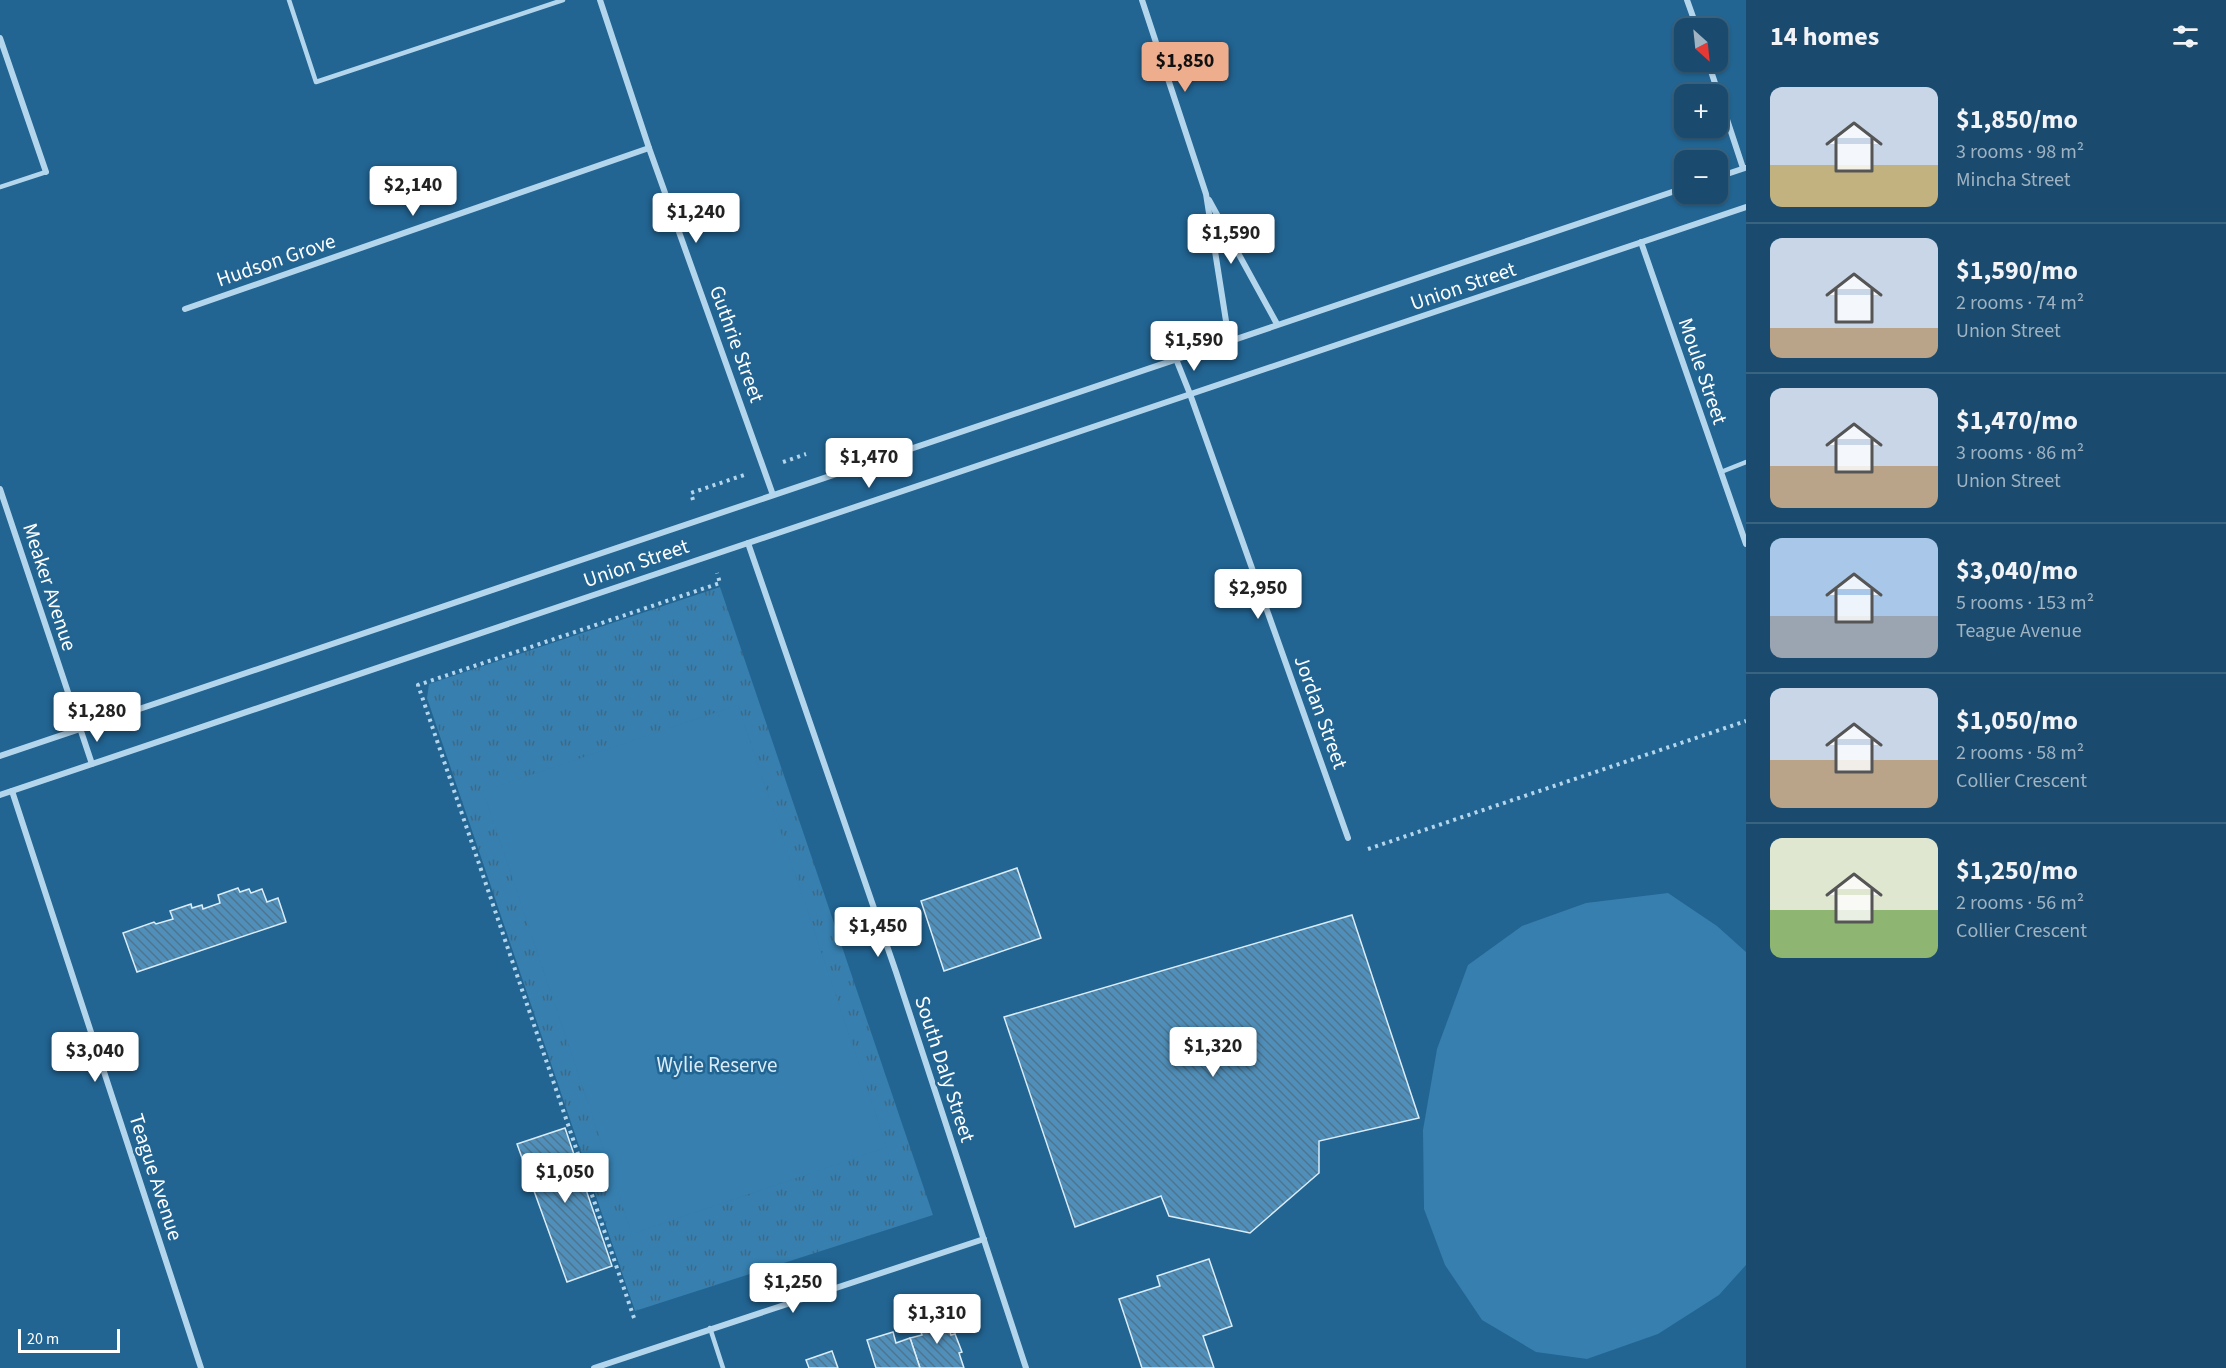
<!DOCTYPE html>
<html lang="en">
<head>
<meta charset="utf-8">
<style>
	:root { --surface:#1a4b6e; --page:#275576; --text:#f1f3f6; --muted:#9fb3c2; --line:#386381; --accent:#eead8d }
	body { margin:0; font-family:"Source Sans 3",sans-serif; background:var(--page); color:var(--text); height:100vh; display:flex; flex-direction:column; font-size:22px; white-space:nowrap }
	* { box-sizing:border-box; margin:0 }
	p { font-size:20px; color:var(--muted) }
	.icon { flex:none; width:33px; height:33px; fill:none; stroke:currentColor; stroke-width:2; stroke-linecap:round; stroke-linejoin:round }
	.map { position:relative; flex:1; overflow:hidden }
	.details { display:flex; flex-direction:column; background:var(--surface); width:480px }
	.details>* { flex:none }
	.needle { width:39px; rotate:153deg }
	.controls { position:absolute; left:1674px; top:18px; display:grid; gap:12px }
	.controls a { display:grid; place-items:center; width:54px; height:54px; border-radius:12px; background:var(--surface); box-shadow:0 2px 4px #0004,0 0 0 2px var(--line); font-size:30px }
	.scale { position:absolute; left:18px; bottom:15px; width:102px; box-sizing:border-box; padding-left:6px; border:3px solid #fff; border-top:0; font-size:16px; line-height:21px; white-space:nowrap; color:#fff; -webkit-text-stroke:4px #226492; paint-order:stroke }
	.price { position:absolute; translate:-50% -51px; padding:0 14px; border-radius:6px; background:#fff; color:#222; font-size:20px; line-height:39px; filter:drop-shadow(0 2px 3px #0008) }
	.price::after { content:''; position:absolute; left:50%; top:36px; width:18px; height:14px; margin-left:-9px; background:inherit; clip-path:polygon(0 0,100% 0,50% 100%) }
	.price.selected { background:var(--accent); color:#111 }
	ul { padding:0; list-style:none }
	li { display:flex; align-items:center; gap:18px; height:150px; padding:0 24px }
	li+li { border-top:2px solid var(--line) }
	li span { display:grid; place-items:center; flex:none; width:168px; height:120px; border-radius:12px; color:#555 }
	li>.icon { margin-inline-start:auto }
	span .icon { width:72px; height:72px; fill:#fffc; stroke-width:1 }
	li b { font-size:26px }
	h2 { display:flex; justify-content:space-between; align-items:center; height:72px; padding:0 24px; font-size:26px }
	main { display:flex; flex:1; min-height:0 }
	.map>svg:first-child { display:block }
</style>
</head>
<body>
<main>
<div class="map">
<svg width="1746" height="1368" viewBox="0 0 1746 1368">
	<defs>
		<pattern id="park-tufts" width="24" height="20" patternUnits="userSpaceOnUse" patternTransform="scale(1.5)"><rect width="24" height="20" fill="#367faf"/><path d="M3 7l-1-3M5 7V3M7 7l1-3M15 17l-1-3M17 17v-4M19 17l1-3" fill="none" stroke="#406882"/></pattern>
		<pattern id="building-back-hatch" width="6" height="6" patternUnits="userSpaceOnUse" patternTransform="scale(1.5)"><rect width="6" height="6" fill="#4f8fba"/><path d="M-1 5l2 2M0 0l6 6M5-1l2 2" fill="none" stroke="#4e748e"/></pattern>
	</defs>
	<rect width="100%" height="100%" fill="#226492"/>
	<!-- park -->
	<polygon fill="url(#park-tufts)" points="720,587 933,1215 635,1311 427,698 429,684"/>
	<!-- garden -->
	<g fill="#367faf">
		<polygon points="738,705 887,1147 632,1234 483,791"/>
		<polygon points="1668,893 1717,926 1746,952 1746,1265 1719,1295 1658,1334 1587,1359 1536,1352 1482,1320 1445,1265 1424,1209 1423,1130 1437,1049 1468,965 1522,926 1586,903"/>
	</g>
	<!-- building -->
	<g fill="url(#building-back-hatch)" stroke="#daedf9" stroke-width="1.5">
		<polygon points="1017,868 1041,938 944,971 921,901"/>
		<polygon points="238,888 240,892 249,889 251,893 262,889 267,902 278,898 286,922 137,972 123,933 154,922 156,924 173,919 170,911 191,904 192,908 202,905 203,909 220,903 218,895"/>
		<polygon points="1352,915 1419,1118 1319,1141 1319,1173 1250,1233 1169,1216 1161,1196 1075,1227 1004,1017"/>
		<polygon points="565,1128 612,1266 567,1282 517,1144"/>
		<polygon points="1209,1259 1232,1326 1203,1336 1214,1368 1142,1368 1119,1299 1160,1286 1157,1276"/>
		<polygon points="944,1314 951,1335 955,1334 962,1352 959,1353 964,1368 920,1368 910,1338 922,1335 918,1323"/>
		<polygon points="893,1332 896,1343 910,1338 920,1368 876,1368 867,1340"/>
		<polygon points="832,1351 838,1368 809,1368 806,1360"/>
	</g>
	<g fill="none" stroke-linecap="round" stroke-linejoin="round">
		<!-- path -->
		<g stroke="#b4d6ed" stroke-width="4" stroke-dasharray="3 4.5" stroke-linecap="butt">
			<polyline points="783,462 806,454"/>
			<polyline points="693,500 691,493 744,475"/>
			<polyline points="1368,849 1746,721"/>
			<polyline points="634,1318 418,685 720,583 717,573"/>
		</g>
		<!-- lane -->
		<g stroke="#b4d6ed" stroke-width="4.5">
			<polyline points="289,0 316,82 563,0"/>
			<polyline points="0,187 46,172"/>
			<polyline points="1721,472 1746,462"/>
			<polyline points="710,1328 723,1368"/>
		</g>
		<!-- street -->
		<g stroke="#b4d6ed" stroke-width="6">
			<polyline points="600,0 649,148 773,495"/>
			<polyline points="1142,0 1206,194 1229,340"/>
			<polyline points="1687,0 1697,28"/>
			<polyline points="0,38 46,172"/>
			<polyline points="1708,62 1743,168"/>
			<polyline points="1718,177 1745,168"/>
			<polyline points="1209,200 1277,324"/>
			<polyline points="1641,242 1746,544"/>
			<polyline points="185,309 649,148"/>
			<polyline points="1176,359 1190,394 1348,838"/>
			<polyline points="0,489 92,764"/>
			<polyline points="748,543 896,972 1026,1368"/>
			<polyline points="0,756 1684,188"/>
			<polyline points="12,791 201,1368"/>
			<polyline points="0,795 1746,207"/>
			<polyline points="594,1368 984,1239"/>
		</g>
	</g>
	<g text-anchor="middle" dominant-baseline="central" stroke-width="5" stroke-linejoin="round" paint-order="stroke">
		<!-- street labels -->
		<g font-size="21" fill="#fff" stroke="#226492">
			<text transform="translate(276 260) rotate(-19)">Hudson Grove</text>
			<text transform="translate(1463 286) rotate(-19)">Union Street</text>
			<text transform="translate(737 344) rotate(70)">Guthrie Street</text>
			<text transform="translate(1703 371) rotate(71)">Moule Street</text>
			<text transform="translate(636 563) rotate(-19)">Union Street</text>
			<text transform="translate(50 587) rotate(72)">Meaker Avenue</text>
			<text transform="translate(1321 712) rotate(70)">Jordan Street</text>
			<text transform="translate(945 1069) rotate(72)">South Daly Street</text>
			<text transform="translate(156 1177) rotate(72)">Teague Avenue</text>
		</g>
		<!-- park labels -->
		<g font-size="21" fill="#daedf9" stroke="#226492">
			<text x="717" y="1065">Wylie Reserve</text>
		</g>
	</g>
</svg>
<div class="controls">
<a><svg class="needle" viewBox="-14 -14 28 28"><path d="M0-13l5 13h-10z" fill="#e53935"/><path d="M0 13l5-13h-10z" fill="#9fb3c2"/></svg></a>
<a>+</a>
<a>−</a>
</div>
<div class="scale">20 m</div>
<b class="price selected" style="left:1185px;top:93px">$1,850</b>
<b class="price" style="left:413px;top:217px">$2,140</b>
<b class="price" style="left:696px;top:244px">$1,240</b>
<b class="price" style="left:1231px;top:265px">$1,590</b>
<b class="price" style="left:1194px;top:372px">$1,590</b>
<b class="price" style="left:869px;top:489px">$1,470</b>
<b class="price" style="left:1258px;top:620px">$2,950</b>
<b class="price" style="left:97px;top:743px">$1,280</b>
<b class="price" style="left:878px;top:958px">$1,450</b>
<b class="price" style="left:1213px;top:1078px">$1,320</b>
<b class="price" style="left:95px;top:1083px">$3,040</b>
<b class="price" style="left:565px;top:1204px">$1,050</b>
<b class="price" style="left:793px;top:1314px">$1,250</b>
<b class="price" style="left:937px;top:1345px">$1,310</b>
</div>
<section class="details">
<h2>14 homes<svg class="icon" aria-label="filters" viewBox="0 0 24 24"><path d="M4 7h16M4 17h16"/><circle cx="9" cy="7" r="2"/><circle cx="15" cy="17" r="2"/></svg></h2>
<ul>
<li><span style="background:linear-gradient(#c9d6e8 65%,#c2b280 0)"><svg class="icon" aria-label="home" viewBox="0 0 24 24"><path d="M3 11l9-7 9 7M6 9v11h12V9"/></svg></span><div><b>$1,850/mo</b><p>3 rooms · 98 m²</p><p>Mincha Street</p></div></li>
<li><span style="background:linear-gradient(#c9d6e8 75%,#b9a48a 0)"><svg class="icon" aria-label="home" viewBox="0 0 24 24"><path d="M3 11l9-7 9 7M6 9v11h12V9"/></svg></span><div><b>$1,590/mo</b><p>2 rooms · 74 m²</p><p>Union Street</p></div></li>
<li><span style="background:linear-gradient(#c9d6e8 65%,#b9a48a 0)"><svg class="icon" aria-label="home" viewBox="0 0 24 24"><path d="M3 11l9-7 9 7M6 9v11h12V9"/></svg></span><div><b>$1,470/mo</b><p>3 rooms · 86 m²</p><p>Union Street</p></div></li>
<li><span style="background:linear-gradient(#a9c7e8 65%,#9aa5b1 0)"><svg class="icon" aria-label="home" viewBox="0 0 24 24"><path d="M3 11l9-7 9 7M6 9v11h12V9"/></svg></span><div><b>$3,040/mo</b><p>5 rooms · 153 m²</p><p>Teague Avenue</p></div></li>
<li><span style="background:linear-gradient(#c9d6e8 60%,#b9a48a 0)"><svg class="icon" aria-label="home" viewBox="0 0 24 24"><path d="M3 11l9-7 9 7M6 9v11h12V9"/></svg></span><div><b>$1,050/mo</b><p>2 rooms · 58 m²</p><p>Collier Crescent</p></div></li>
<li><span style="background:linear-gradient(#dfe7d0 60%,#8fb573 0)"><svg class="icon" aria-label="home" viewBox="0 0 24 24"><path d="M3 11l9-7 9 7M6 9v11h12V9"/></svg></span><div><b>$1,250/mo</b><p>2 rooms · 56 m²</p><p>Collier Crescent</p></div></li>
</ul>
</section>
</main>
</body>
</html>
